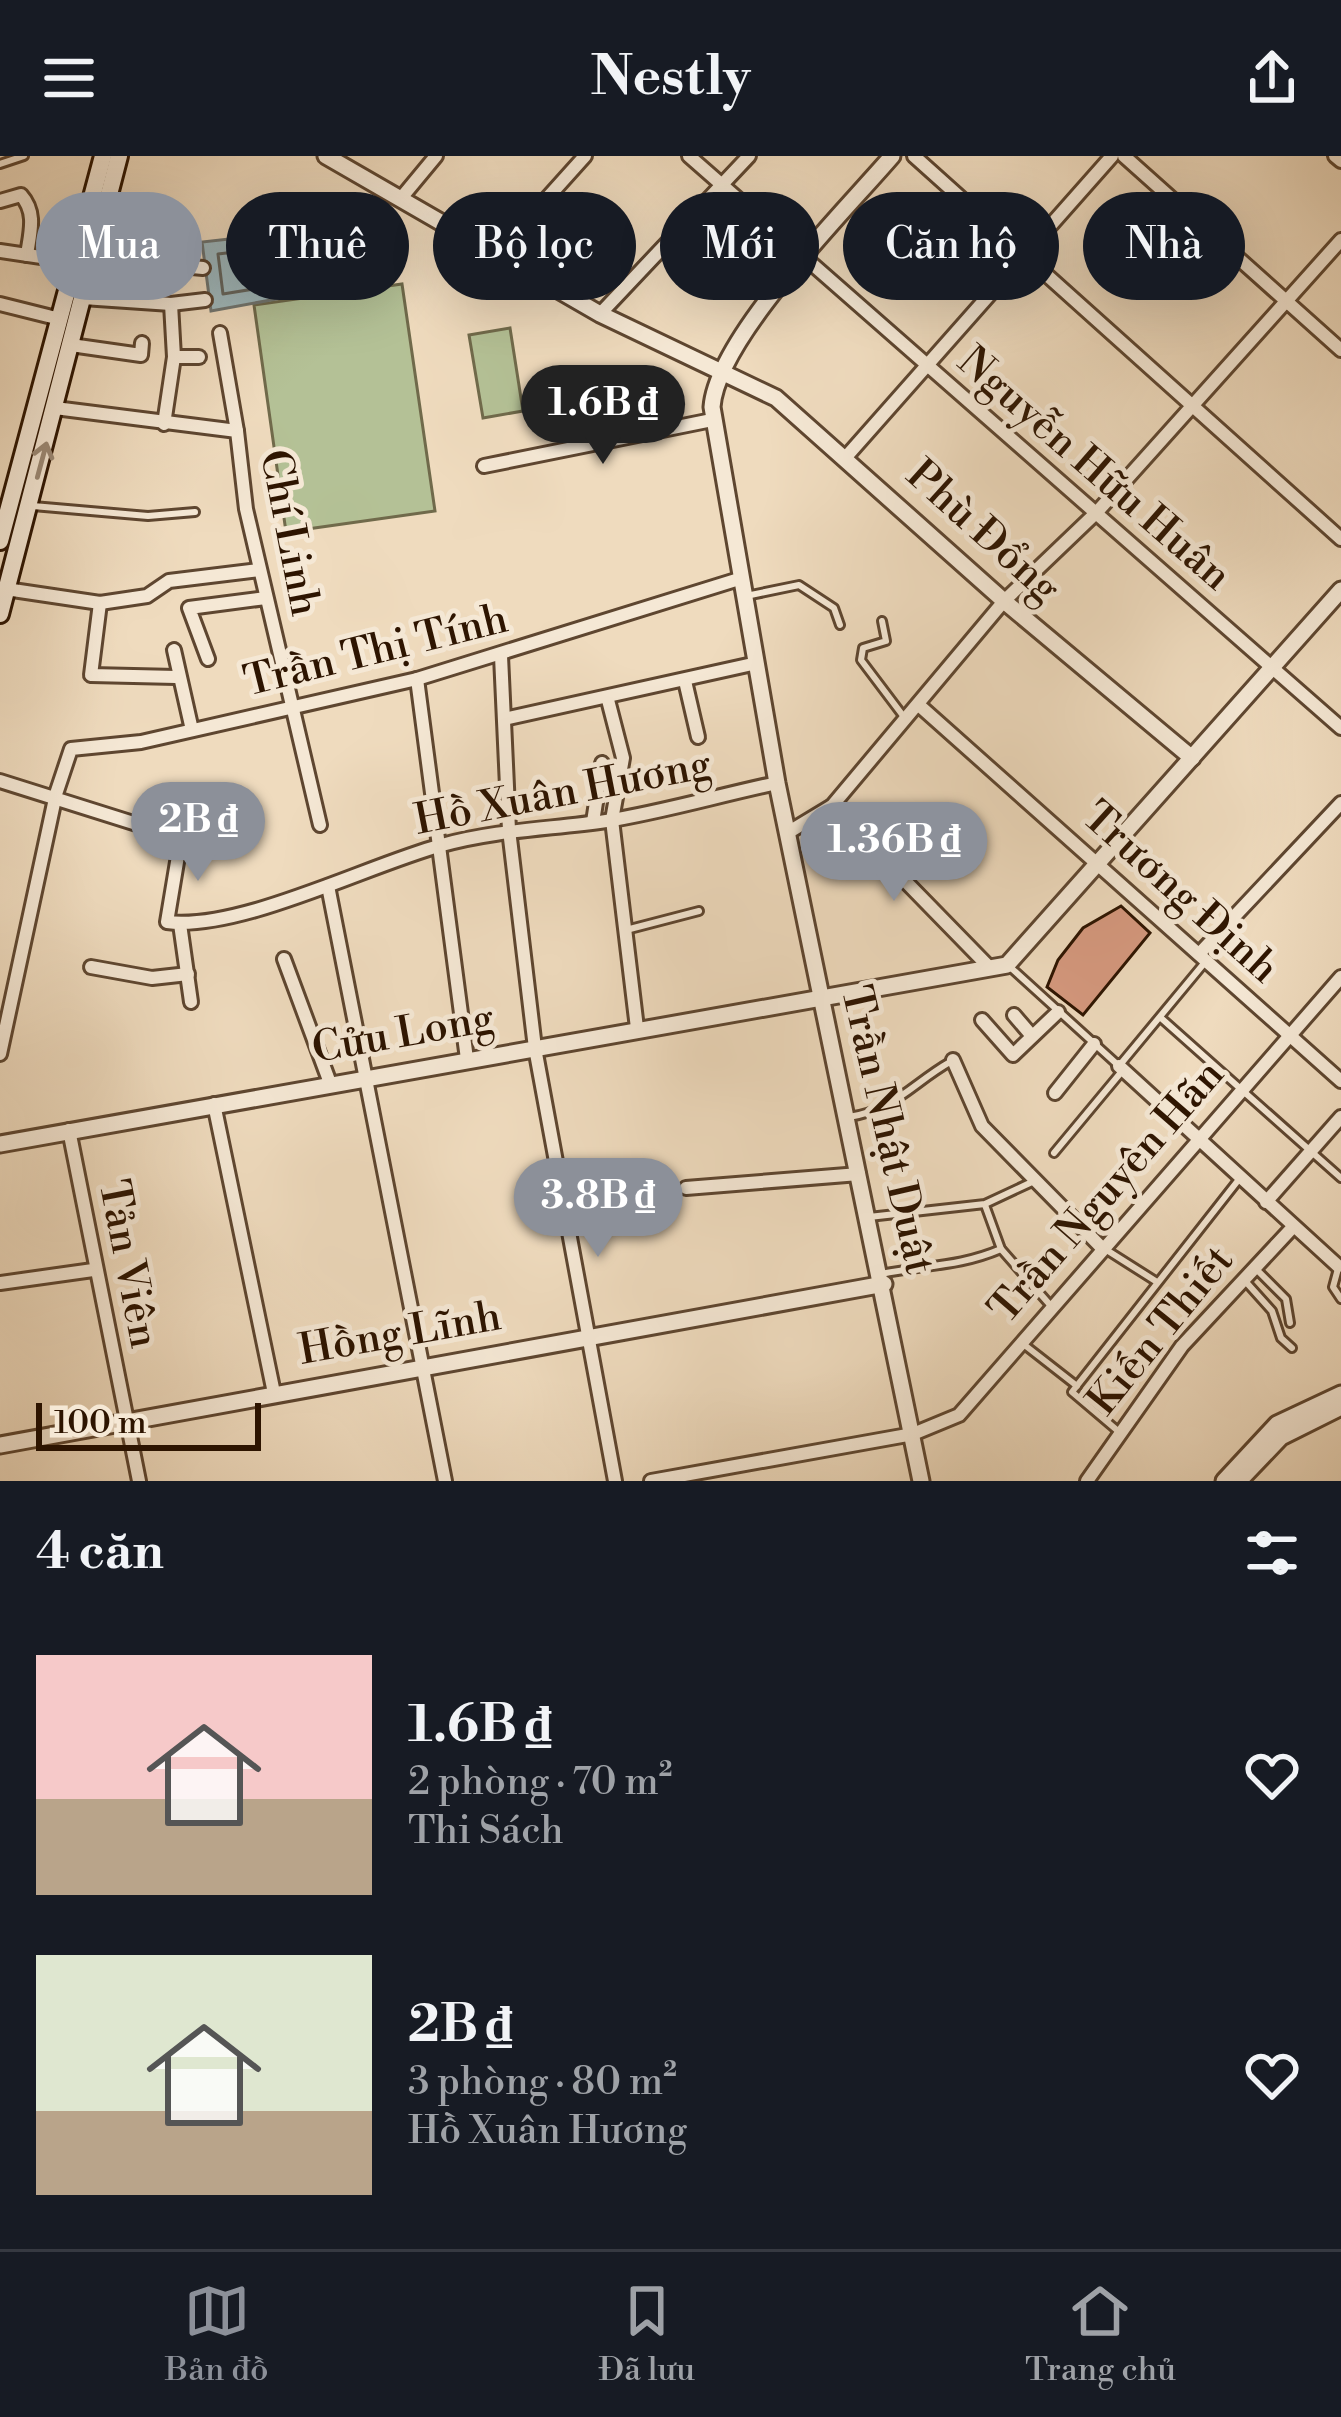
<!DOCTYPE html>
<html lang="vi">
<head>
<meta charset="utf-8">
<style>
	:root { --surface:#171b24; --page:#20242c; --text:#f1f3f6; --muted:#9ea1a6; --line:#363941; --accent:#8c9099 }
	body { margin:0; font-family:"Libre Bodoni",serif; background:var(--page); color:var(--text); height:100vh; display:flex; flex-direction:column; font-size:45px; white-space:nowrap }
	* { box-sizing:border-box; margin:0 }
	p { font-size:39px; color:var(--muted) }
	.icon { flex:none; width:66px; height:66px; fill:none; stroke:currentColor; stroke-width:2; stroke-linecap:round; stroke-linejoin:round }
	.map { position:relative; height:1325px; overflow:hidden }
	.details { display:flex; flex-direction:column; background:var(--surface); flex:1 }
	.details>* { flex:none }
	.hud { position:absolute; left:36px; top:36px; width:1269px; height:108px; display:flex; gap:24px }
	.scale { position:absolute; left:36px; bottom:30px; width:225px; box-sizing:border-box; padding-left:12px; border:6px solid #2d1400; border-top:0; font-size:33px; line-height:42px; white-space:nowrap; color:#2d1400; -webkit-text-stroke:9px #f5e8d5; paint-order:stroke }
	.price { position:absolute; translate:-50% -102px; padding:0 27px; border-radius:42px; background:var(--accent); color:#fff; font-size:39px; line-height:78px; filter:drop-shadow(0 3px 6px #0008) }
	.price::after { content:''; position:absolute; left:50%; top:72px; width:36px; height:27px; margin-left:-18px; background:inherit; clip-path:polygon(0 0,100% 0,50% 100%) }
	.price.selected { background:#222; color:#fff }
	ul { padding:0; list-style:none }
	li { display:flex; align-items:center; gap:36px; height:300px; padding:0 36px }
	li span { display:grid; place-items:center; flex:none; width:336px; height:240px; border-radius:0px; color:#555 }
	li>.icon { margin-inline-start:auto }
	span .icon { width:144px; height:144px; fill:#fffc; stroke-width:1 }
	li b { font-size:51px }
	h2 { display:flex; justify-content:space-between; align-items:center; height:144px; padding:0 36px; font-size:51px }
	.pill { padding:0 42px; border-radius:54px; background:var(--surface); box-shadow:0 12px 48px #0002; font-size:42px; line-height:108px }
	.pill.selected { background:var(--accent); color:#fff }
	header { display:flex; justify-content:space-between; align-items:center; height:156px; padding:0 36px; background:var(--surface); font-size:54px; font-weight:800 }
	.dock { display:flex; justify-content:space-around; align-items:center; height:168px; border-top:3px solid var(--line); background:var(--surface); font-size:33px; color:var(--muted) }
	.dock a { display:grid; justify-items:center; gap:6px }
	.dock .selected { color:var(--accent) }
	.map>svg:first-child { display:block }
</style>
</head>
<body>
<header><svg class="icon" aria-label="menu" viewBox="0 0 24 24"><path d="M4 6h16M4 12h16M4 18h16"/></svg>Nestly<svg class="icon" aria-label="share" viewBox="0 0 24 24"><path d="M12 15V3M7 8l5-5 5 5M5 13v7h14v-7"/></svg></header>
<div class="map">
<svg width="1341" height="1325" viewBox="0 0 1341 1325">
	<rect width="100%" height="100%" fill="#efdbbe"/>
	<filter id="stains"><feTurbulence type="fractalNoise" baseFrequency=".00167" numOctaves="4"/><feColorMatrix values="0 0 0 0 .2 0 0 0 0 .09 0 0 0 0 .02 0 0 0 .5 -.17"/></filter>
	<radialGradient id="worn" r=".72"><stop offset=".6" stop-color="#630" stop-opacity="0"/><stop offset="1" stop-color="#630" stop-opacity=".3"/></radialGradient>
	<!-- green -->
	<g fill="#b4c196" stroke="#706a4b" stroke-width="3">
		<polygon points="402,128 435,355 286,376 254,149"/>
		<polygon points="510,172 523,255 483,262 469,179"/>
	</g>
	<!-- water -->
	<polygon fill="#9fb8bc" stroke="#717671" stroke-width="3" points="273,78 282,142 211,155 202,86"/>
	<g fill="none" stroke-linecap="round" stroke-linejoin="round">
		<!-- shore -->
		<polygon stroke="#66665e" stroke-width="3" points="261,93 266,131 223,138 218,98"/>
	</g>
	<!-- building -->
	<polygon fill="#d6997f" stroke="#2d1400" stroke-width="3" points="1121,750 1150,777 1083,859 1047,831 1058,804 1083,772"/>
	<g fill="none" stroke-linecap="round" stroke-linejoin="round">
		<defs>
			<g id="service">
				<polyline points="0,8 24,0"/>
				<polyline points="33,350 148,360 195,356"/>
				<polyline points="746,440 799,429 834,452 840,469"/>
				<polyline points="882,465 886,485 863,492 861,504 904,561"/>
				<polyline points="626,774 699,755"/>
				<polyline points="1009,810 1119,910 1206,805"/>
				<polyline points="1161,862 1341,1022"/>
				<path d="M849 961C895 954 913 927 950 906"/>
				<polyline points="1054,997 1123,914"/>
				<polyline points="985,1049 1001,1093 1051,1150"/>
				<polyline points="869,1061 985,1048 1032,1026"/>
				<polyline points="1105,1093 1157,1126"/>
				<polyline points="1339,1109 1333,1131 1341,1143"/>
				<polyline points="1257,1114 1286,1143 1290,1167"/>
				<path d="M881 1118C924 1109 959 1111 1001 1093"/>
				<polyline points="1246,1126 1272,1155 1281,1182 1292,1192"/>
				<polyline points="1022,1187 1077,1230"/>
				<polyline points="1118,1275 1072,1236 1240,1022"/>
			</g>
			<g id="minor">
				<polyline points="689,0 1341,572"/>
				<polyline points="914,0 1341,383"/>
				<polyline points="1124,0 1341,194"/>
				<polyline points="1335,0 1341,5"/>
				<polyline points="402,41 436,0"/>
				<path d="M0 45 21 39C37 57 30 77 27 99"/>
				<polyline points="0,95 75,106"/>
				<polyline points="497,98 585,0"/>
				<polyline points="93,102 203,112"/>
				<polyline points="83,142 171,148 205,144"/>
				<polyline points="0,148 60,163"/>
				<polyline points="600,158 749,0"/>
				<polyline points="220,177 237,275"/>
				<polyline points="71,189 141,199 142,187"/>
				<polyline points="174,201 199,201"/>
				<polyline points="55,252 237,275 246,353 320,669"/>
				<polyline points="164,268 174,201 171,148"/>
				<polyline points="846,301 1112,0"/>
				<polyline points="484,310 712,264"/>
				<polyline points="6,433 100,447 147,440 169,425 259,414"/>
				<polyline points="100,447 91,519 176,521"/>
				<polyline points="174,494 192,574"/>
				<polyline points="501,500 509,674 535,892 615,1325"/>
				<polyline points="208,503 189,452 266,442"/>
				<polyline points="417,523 467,903"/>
				<polyline points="685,525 698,581"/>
				<polyline points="608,544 623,602 612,664 637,872"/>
				<polyline points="921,551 1341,925"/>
				<polyline points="504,563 757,507"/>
				<polyline points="0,625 181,682 240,683"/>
				<polyline points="832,650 990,812"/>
				<polyline points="593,666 602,607"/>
				<polyline points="789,676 832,650 1004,445 1097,356 1341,84"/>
				<path d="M181 682 167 766C240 775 368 709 442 689 496 674 550 673 606 665 663 656 720 639 777 627"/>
				<polyline points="328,730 445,1325"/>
				<polyline points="180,768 191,846"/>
				<polyline points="1199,798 1341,647"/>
				<polyline points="284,803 330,927"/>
				<polyline points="91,811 152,822 188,818"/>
				<polyline points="1014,859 1032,880"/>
				<polyline points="982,864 1013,899 1058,856"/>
				<polyline points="0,898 56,638 71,593 141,586 417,523 739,423"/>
				<polyline points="953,904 982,970 1102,1092"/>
				<polyline points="1119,910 1338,1110"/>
				<polyline points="1055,937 1094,888"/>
				<polyline points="214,948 274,1237"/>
				<polyline points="69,974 139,1325"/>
				<polyline points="686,1032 859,1018"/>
				<polyline points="1266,1046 1341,961"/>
				<polyline points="0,1127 93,1114"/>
				<polyline points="651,1325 913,1278 959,1259 1341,821"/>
				<polyline points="1087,1325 1182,1190 1293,1071"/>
			</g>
			<g id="tertiary">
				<polyline points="326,0 600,158 776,242 1004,445 1192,602"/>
				<path d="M892 0C844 56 717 182 712 251L777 627 921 1325"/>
				<polyline points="0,988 1007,809 1341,434"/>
				<polyline points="0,1289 884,1128"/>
				<polyline points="1224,1325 1277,1268 1341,1238"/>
				<polyline points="1239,1325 1281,1281 1341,1251"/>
			</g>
			<g id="secondary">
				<polyline points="0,385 103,0"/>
				<polyline points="0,458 119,0"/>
			</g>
		</defs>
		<!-- service casing -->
		<use href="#service" stroke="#5e4630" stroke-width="12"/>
		<!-- minor casing -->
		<use href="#minor" stroke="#5e4630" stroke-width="18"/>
		<!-- tertiary casing -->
		<use href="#tertiary" stroke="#5e4630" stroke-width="21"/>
		<!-- secondary casing -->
		<use href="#secondary" stroke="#2d1400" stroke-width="22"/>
		<!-- service -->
		<use href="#service" stroke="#f5e8d5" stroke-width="6"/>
		<!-- minor -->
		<use href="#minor" stroke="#f5e8d5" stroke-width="12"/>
		<!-- tertiary -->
		<use href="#tertiary" stroke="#f5e8d5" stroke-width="15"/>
		<!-- secondary -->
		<use href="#secondary" stroke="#f5e8d5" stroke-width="16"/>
	</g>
	<!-- one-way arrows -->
	<defs><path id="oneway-shaft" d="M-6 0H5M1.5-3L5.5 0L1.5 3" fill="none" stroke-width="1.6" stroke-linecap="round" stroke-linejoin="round" transform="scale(3)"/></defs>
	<use stroke="#9b8975" href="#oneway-shaft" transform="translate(42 304) rotate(-75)"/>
	<g text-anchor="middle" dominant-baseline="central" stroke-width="10" stroke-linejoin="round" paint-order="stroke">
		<!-- street labels -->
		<g font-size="42" fill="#2d1400" stroke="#f5e8d5">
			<text transform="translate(1094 313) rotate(41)">Nguyễn Hữu Huân</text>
			<text transform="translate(983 376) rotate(42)">Phù Đổng</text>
			<text transform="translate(289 377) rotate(79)">Chí Linh</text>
			<text transform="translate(376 495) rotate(-14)">Trần Thị Tính</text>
			<text transform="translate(563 637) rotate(-11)">Hồ Xuân Hương</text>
			<text transform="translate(1180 737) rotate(42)">Trương Định</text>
			<text transform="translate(403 878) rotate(-10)">Cửu Long</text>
			<text transform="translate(887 974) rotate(77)">Trần Nhật Duật</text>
			<text transform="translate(1107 1036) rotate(-49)">Trần Nguyên Hãn</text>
			<text transform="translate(128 1108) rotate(79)">Tản Viên</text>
			<text transform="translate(1161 1175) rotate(-51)">Kiến Thiết</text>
			<text transform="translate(400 1178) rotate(-10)">Hồng Lĩnh</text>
		</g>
	</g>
	<rect width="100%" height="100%" filter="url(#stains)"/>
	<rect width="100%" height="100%" fill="url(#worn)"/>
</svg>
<div class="scale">100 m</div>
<b class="price selected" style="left:603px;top:311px">1.6B ₫</b>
<b class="price" style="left:198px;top:728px">2B ₫</b>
<b class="price" style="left:894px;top:748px">1.36B ₫</b>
<b class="price" style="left:598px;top:1104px">3.8B ₫</b>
<div class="hud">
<a class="pill selected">Mua</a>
<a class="pill">Thuê</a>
<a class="pill">Bộ lọc</a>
<a class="pill">Mới</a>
<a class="pill">Căn hộ</a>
<a class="pill">Nhà</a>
</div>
</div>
<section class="details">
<h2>4 căn<svg class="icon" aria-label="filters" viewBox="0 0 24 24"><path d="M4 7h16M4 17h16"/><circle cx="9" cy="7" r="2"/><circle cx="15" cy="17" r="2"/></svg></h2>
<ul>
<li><span style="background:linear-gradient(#f6c9c9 60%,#b9a48a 0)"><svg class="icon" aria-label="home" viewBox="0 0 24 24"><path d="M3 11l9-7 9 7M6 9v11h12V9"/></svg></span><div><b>1.6B ₫</b><p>2 phòng · 70 m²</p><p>Thi Sách</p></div><svg class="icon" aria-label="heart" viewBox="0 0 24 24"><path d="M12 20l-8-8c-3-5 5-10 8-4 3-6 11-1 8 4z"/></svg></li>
<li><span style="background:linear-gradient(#dfe7d0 65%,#b9a48a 0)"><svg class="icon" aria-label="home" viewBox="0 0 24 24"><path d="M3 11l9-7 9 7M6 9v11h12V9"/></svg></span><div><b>2B ₫</b><p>3 phòng · 80 m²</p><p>Hồ Xuân Hương</p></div><svg class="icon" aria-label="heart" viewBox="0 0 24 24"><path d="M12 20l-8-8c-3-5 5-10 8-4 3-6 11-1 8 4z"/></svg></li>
</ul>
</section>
<nav class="dock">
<a class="selected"><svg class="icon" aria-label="map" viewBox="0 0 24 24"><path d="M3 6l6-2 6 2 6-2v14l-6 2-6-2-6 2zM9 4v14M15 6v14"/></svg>Bản đồ</a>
<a><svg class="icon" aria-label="saved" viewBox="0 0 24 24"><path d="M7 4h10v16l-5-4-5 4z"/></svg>Đã lưu</a>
<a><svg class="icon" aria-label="home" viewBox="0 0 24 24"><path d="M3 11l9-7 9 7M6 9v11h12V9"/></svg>Trang chủ</a>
</nav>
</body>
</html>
